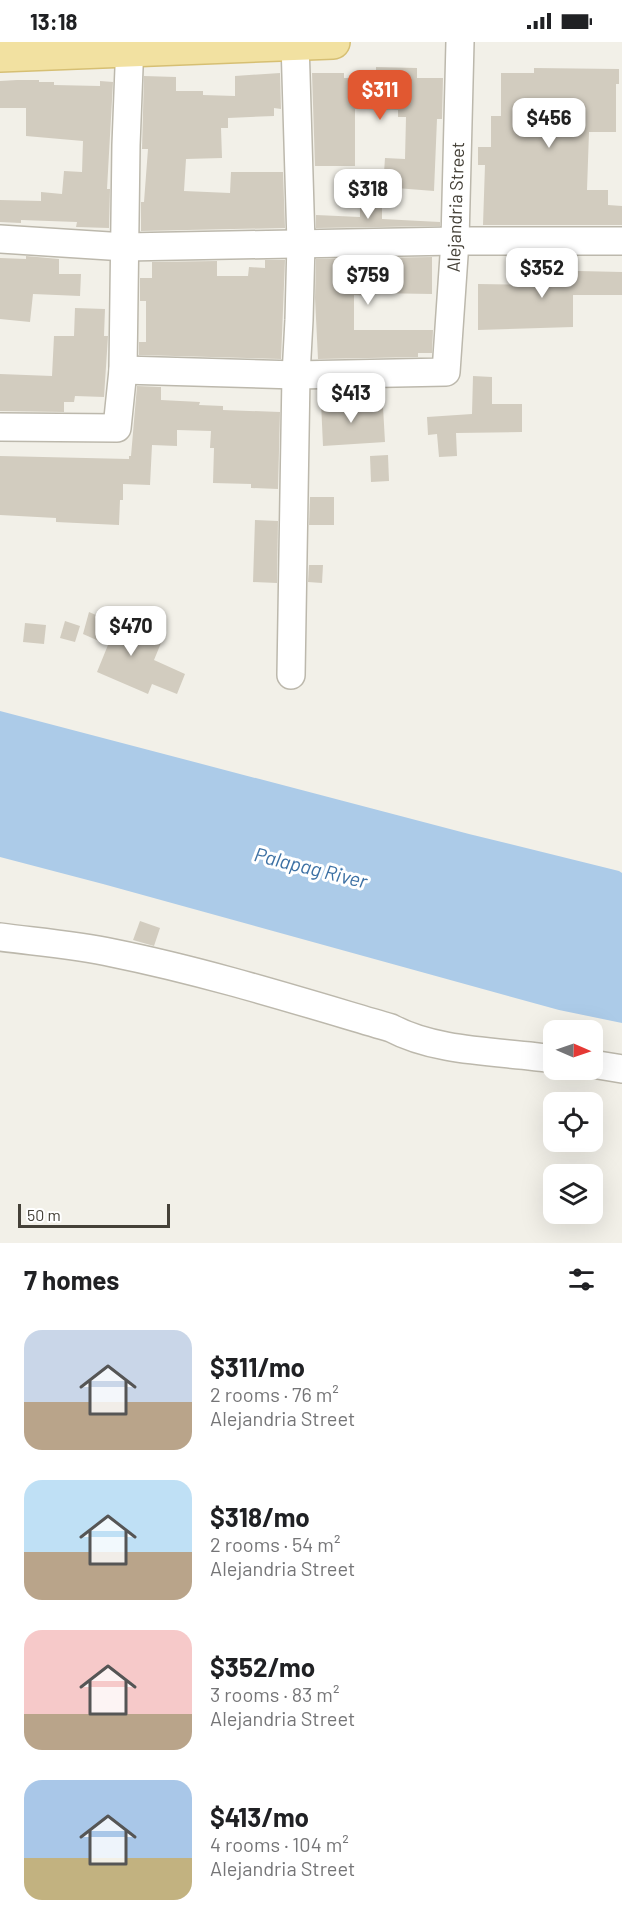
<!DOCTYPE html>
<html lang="en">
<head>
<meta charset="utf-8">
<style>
	:root { --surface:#fff; --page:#f6f6f6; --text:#202124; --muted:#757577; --accent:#e15831 }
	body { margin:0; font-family:Barlow,sans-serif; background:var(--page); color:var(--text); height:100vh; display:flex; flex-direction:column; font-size:22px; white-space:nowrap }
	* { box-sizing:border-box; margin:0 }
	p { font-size:20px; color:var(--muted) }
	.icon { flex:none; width:33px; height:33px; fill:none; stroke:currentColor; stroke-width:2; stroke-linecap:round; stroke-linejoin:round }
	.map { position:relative; height:1201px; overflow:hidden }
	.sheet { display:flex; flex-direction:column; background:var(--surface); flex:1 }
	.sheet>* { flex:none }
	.needle { width:39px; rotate:92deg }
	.controls { position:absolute; left:543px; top:978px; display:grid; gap:12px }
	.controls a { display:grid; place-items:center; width:60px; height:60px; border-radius:12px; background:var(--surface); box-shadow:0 6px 24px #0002; font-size:30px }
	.scale { position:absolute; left:18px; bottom:15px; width:152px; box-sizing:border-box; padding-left:6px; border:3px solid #454138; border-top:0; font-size:16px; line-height:21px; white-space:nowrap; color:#454138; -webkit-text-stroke:4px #fff; paint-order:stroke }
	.price { position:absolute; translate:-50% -51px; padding:0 14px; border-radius:12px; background:#fff; color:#222; font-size:20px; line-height:39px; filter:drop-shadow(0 2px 3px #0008) }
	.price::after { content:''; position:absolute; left:50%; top:36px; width:18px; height:14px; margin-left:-9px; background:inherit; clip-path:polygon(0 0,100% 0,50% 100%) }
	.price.current { background:var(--accent); color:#fff }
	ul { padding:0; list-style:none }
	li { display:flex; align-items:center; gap:18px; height:150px; padding:0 24px }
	li span { display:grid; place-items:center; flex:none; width:168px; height:120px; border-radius:18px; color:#555 }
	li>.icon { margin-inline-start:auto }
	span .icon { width:72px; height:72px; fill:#fffc; stroke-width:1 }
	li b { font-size:26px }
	h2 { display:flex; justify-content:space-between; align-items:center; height:72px; padding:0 24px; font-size:26px }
	.status { display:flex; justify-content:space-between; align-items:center; height:42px; padding:0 30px; background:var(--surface); direction:ltr }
	.status svg { height:16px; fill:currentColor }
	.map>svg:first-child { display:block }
</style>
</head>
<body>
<div class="status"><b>13:18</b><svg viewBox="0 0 49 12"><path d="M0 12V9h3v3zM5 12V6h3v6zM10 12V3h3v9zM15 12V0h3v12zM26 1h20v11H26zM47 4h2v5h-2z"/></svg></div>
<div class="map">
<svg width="622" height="1201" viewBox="0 0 622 1201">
	<rect width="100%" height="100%" fill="#f2f0e8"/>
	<!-- water -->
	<polygon fill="#accbe8" points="0,669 469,792 619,829 622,831 622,981 559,968 103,842 0,815"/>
	<!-- building -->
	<g fill="#d2ccbf">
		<polygon points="376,25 417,26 417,36 443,36 442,77 437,77 434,149 383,145 385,116 405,117 406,75 398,75 398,68 355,67 355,124 315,124 312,31 344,31 344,36 376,36"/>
		<polygon points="534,26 619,27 619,42 616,42 616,90 589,90 587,148 608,148 608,163 622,164 622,183 483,183 485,123 478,123 478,105 491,105 491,74 501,74 501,31 534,31"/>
		<polygon points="280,31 281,67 274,66 274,74 228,76 228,86 221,86 222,116 186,117 184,149 230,151 231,130 283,130 285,186 141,189 141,160 144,160 148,107 142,107 144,34 176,35 176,49 203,49 203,53 235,54 235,34"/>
		<polygon points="17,38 39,38 39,40 54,40 54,43 100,44 100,39 113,40 107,147 110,147 109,186 76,185 77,180 21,178 21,181 0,180 0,158 41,159 41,150 62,152 64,129 82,130 83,99 26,94 26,66 0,66 0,39"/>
		<polygon points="360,161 382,162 382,177 440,180 440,184 316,186 316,173 360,175"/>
		<polygon points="26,214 59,217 59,232 81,232 80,254 33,252 30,280 0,277 0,216 26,217"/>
		<polygon points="432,215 432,252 372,251 372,254 354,253 354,288 433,288 432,311 418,311 418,315 318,317 315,256 316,217"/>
		<polygon points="265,218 285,218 281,317 139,313 139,300 146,300 146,259 140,259 140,236 152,236 152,220 217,219 217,234 248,234 249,225 265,226"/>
		<polygon points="535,228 622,230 622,253 573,253 573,285 478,288 478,242 535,243"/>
		<polygon points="75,266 105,267 104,294 108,294 104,355 75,354 74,360 64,360 64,370 0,369 0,332 52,334 54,294 74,294"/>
		<polygon points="473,334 492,335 492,362 522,362 522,390 456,391 457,414 439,415 437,392 428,393 427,375 472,372"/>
		<polygon points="137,344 161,345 161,358 200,360 199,363 223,364 223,368 280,370 278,447 251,446 251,442 213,441 214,406 210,406 211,389 177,388 177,404 152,403 150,443 123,442 123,458 120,458 119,483 56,480 56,476 0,473 0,414 129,417 129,414 131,414"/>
		<polygon points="348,359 348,367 383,365 385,400 323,404 321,360"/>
		<polygon points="388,413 389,439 371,440 370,414"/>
		<polygon points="310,455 334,455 334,483 309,483"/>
		<polygon points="255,478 278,479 277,541 253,540"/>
		<polygon points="309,523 323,523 322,541 308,540"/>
		<polygon points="89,570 161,601 154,618 185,632 177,652 152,642 148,652 97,630 108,603 83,592"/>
		<polygon points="65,579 80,584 75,600 60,596"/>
		<polygon points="25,581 46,583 44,602 23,600"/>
		<polygon points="140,879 160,886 154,904 133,898"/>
	</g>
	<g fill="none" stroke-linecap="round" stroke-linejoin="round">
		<defs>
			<g id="minor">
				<polyline points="0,197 125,205 455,199 622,199"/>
				<polyline points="123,328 296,333 446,330 455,199 460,0"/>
				<polyline points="0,385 117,386 123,328 126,103 130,0"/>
				<polyline points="291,633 296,333 299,278 301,201 295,0"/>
				<path d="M0 895C38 900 76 903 113 911 207 930 299 959 391 986 438 1011 501 1009 554 1017"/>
				<polyline points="592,1022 622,1027"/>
			</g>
			<polyline id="major" points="0,13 333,0"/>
		</defs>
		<!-- minor casing -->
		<use href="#minor" stroke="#bcb8ac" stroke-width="30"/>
		<!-- major casing -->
		<use href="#major" stroke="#d6bf73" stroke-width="36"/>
		<!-- minor -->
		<use href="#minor" stroke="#fff" stroke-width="27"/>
		<!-- major -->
		<use href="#major" stroke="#f2e1a1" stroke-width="33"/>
	</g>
	<g text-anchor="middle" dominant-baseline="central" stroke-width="6" stroke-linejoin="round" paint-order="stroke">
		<!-- street labels -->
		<g font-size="18" fill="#454138" stroke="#fff">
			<text transform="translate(455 165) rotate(-88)">Alejandria Street</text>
		</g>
		<!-- water labels -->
		<g font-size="20" font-style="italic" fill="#3d71a4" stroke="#fff">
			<text transform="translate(311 825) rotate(14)">Palapag River</text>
		</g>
	</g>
</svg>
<div class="controls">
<a><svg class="needle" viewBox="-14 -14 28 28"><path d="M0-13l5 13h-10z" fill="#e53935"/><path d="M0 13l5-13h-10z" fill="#757577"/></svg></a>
<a><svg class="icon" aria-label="locate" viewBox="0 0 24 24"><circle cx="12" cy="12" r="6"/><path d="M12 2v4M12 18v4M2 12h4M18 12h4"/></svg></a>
<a><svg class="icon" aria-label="layers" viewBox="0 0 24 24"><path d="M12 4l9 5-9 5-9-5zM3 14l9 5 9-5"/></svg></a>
</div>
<div class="scale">50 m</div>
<b class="price current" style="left:380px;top:79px">$311</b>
<b class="price" style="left:549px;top:107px">$456</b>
<b class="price" style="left:368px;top:178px">$318</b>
<b class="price" style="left:542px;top:257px">$352</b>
<b class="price" style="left:368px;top:264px">$759</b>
<b class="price" style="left:351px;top:382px">$413</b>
<b class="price" style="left:131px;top:615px">$470</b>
</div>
<section class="sheet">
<h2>7 homes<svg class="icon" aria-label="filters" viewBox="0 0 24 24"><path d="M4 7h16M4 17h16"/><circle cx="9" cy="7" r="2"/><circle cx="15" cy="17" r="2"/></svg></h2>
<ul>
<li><span style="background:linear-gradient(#c9d6e8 60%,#b9a48a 0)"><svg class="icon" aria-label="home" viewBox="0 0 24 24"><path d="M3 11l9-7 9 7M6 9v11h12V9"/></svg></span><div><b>$311/mo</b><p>2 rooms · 76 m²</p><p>Alejandria Street</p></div></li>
<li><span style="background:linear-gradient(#bfe0f5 60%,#b9a48a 0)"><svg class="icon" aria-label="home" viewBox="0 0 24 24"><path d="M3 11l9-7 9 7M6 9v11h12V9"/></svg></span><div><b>$318/mo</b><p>2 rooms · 54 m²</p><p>Alejandria Street</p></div></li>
<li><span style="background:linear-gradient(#f6c9c9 70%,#b9a48a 0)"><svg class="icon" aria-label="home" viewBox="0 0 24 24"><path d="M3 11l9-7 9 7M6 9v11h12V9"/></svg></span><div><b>$352/mo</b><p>3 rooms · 83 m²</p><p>Alejandria Street</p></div></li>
<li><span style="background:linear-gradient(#a9c7e8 65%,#c2b280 0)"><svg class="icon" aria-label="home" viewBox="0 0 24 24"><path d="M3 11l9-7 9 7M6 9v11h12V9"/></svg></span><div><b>$413/mo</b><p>4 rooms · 104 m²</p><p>Alejandria Street</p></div></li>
</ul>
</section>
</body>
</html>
